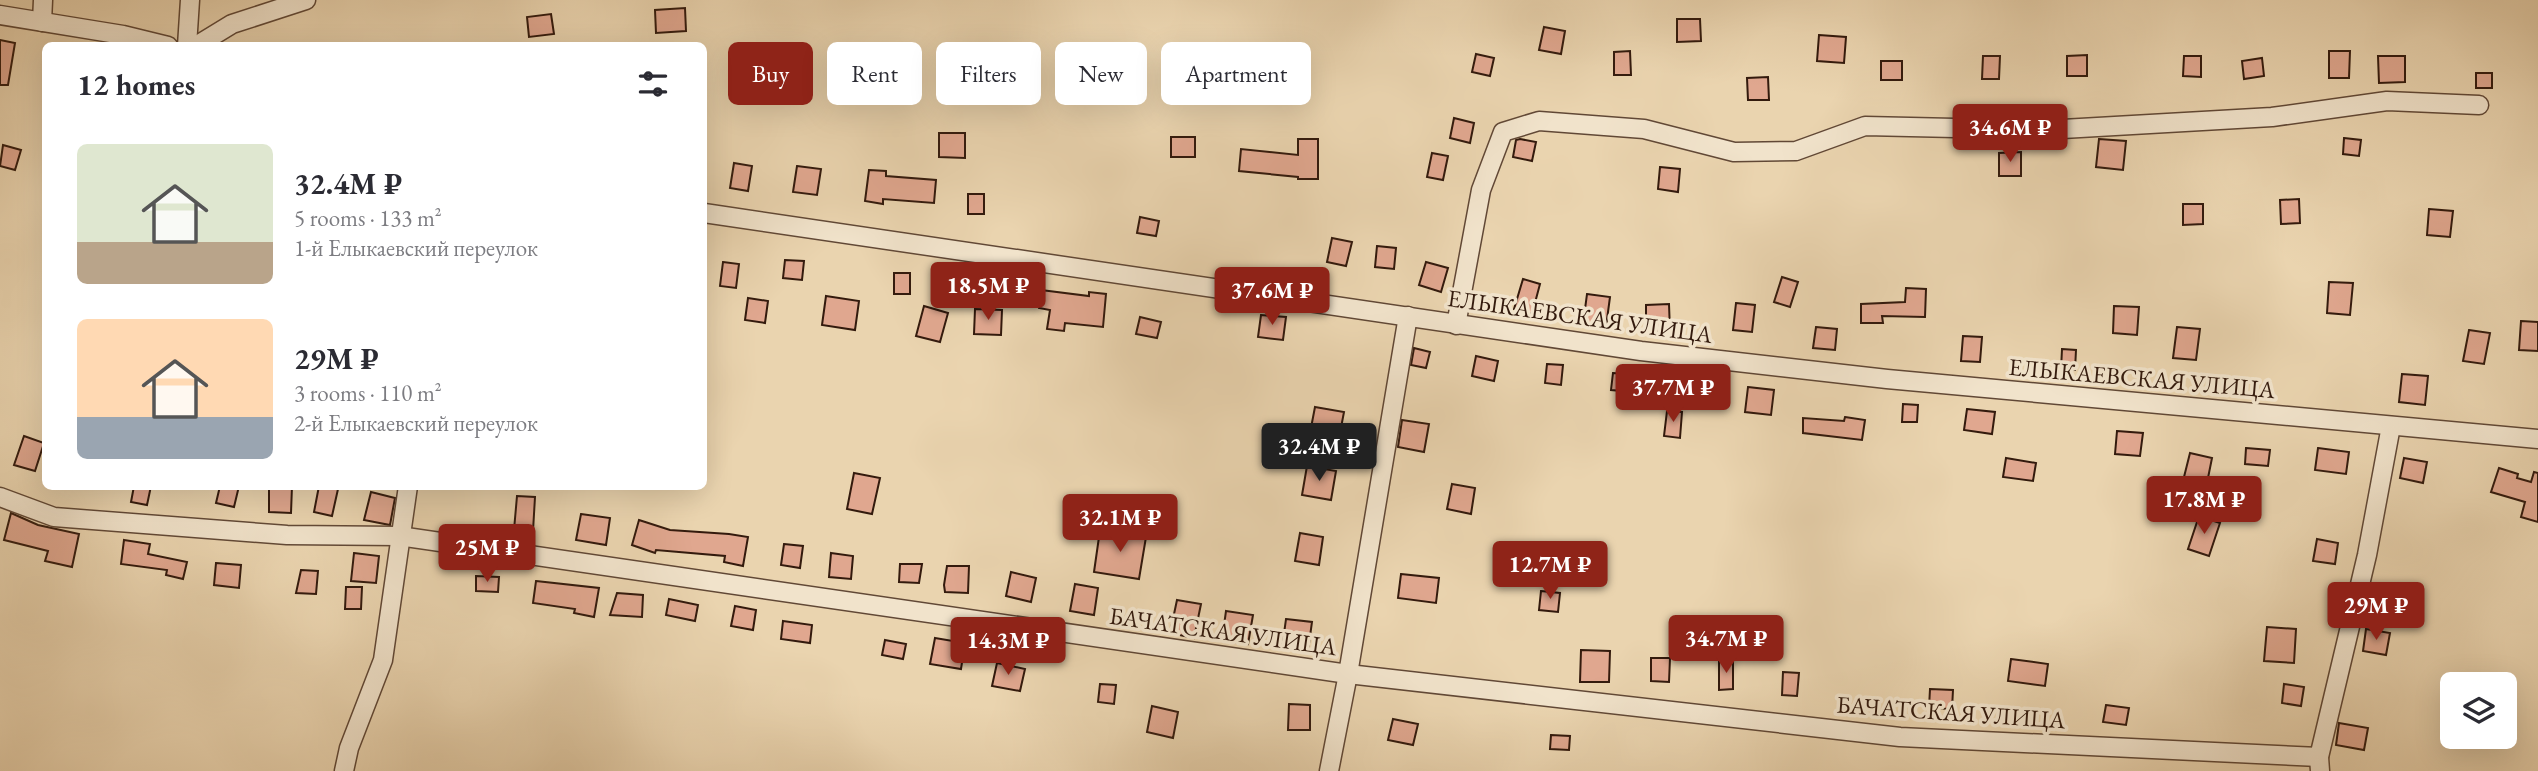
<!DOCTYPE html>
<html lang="en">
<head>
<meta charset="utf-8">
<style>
	:root { --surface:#fff; --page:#f7f7f7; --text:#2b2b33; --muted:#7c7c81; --accent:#8f2418 }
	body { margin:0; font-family:"EB Garamond",serif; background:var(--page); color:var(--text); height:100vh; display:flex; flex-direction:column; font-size:26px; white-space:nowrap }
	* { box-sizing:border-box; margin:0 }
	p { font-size:23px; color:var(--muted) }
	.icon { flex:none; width:38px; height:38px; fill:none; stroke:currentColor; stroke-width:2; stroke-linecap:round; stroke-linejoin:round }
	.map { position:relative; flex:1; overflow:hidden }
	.details { position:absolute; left:42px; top:42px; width:665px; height:448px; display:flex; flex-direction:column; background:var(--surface); border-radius:10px; box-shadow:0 7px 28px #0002 }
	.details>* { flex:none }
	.banner { position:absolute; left:728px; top:42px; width:665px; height:63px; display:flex; gap:14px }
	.fabs { position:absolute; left:2440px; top:672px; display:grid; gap:14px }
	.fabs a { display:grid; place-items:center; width:77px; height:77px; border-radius:10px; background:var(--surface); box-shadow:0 7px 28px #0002; font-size:35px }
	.price { position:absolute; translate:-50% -60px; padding:0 16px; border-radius:7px; background:var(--accent); color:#fff; font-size:23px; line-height:46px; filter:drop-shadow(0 2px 4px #0008) }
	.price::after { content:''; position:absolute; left:50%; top:42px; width:21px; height:16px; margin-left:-10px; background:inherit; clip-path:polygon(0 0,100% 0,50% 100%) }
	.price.active { background:#222; color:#fff }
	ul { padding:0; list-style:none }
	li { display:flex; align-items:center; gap:21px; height:175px; padding:0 35px }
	li span { display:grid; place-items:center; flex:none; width:196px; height:140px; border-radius:10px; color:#555 }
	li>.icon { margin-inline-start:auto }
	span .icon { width:84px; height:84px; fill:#fffc; stroke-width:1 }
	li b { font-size:30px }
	h2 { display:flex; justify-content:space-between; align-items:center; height:84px; padding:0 35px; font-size:30px }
	.tag { padding:0 24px; border-radius:10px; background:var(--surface); box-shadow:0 7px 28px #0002; font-size:24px; line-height:63px }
	.tag.active { background:var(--accent); color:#fff }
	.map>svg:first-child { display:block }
</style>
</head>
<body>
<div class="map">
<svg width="2538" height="771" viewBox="0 0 2538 771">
	<rect width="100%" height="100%" fill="#ead4af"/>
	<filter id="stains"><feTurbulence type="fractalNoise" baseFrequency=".00286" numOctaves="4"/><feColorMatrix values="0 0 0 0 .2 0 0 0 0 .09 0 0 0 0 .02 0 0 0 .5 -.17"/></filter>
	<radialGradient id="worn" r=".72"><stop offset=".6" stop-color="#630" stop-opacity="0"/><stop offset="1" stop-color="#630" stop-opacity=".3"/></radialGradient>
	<!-- building -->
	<g fill="#e0a78f" stroke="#331a0d" stroke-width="2">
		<polygon points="685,8 686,31 656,33 655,10"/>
		<polygon points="551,14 554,34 529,37 527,17"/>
		<polygon points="1677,19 1700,19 1701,41 1677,42"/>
		<polygon points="1544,27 1565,31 1561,54 1539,50"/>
		<polygon points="1819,35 1846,37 1844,63 1817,61"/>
		<polygon points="0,40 15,43 8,85 0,85"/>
		<polygon points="1630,51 1631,75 1614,75 1614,52"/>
		<polygon points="2329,51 2350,51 2349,78 2329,78"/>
		<polygon points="1476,54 1494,58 1490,76 1472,72"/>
		<polygon points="2087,55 2087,76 2067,76 2067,56"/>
		<polygon points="1983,56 2000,56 1999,79 1982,79"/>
		<polygon points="2184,56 2201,56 2201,77 2183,76"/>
		<polygon points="2378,56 2405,56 2405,82 2379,83"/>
		<polygon points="2262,58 2264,76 2244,79 2242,61"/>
		<rect x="1881" y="61" width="21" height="19"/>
		<rect x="2476" y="73" width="16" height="15"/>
		<polygon points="1768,77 1769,100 1748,100 1747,78"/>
		<polygon points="1454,118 1474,123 1470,143 1450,138"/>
		<polygon points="939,133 965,133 965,158 939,157"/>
		<rect x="1171" y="137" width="24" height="20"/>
		<polygon points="2344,138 2361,140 2359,156 2343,154"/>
		<polygon points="1298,139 1318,139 1318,179 1298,179 1298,177 1239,171 1241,149 1298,155"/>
		<polygon points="1520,139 1536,142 1532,161 1513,157 1516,140"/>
		<polygon points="2099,139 2126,141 2123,170 2096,167"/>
		<polygon points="3,145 21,150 15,170 0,166"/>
		<polygon points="2021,152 2021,176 1999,176 1999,153"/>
		<polygon points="1432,153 1448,156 1443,180 1427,177"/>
		<polygon points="734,163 752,166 748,191 730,188"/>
		<polygon points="797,166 821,169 817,195 793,192"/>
		<polygon points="1660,167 1680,169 1678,192 1658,189"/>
		<polygon points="869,170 886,171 886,176 936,180 934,203 883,199 883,204 865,201"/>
		<rect x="968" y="194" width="16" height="20"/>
		<polygon points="2299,199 2300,223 2281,224 2280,200"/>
		<polygon points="2183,204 2203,204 2203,224 2183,225"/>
		<polygon points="2429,209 2453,211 2450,237 2427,235"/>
		<polygon points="1140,217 1159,221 1156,236 1137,233"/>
		<polygon points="1332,238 1352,242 1346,266 1327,262"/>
		<polygon points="1377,246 1396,248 1394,269 1375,267"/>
		<polygon points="785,260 804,261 802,280 783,278"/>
		<polygon points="723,262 739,264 736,288 720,286"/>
		<polygon points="1426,262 1448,268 1441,292 1419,285"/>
		<rect x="894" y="273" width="16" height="21"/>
		<polygon points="1782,277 1798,282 1790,307 1774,302"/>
		<polygon points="1523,279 1540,284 1532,314 1514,309"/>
		<polygon points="2329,282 2353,283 2350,315 2327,313"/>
		<polygon points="1906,288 1926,289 1925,317 1882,316 1883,323 1861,323 1861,304 1905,302"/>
		<polygon points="1041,290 1089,296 1089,292 1106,294 1103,327 1065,323 1064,331 1047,329 1050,310 1039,308"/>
		<polygon points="1587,294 1610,297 1606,327 1583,324"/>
		<polygon points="826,296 859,301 855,330 822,325"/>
		<polygon points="748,298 768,301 765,323 745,320"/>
		<polygon points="1736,303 1755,305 1752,332 1733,330"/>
		<polygon points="1669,304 1670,331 1646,332 1646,305"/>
		<polygon points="924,306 948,313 940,342 916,336"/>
		<polygon points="2114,306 2139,307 2137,335 2113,333"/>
		<polygon points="975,309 1002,310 1001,335 974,334"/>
		<polygon points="1261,315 1286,317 1283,340 1258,337"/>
		<polygon points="1140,317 1161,322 1157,338 1136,334"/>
		<polygon points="2521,321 2538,322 2538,351 2519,350"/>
		<polygon points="1816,327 1837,329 1835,350 1813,348"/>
		<polygon points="2177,327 2200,329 2196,360 2173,358"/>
		<polygon points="2469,330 2490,333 2484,364 2463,361"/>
		<polygon points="1963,336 1982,337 1980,362 1961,361"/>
		<polygon points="1414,348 1430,352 1426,368 1411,365"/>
		<polygon points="2062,349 2076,350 2075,370 2061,370"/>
		<polygon points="1476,356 1498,361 1494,381 1472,376"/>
		<polygon points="1547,364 1563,365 1561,385 1545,383"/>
		<polygon points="1613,373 1636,375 1634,392 1611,390"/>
		<polygon points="2402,374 2428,376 2425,405 2399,402"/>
		<polygon points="1748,387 1774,390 1771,415 1745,412"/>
		<polygon points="1903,404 1918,405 1917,422 1902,422"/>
		<polygon points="1315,407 1344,412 1339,438 1310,433"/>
		<polygon points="1967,409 1995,412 1992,434 1964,430"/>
		<polygon points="1667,411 1682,412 1680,438 1664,436"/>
		<polygon points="1845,417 1865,420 1862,440 1803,433 1803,418 1844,421"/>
		<polygon points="1402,420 1429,424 1424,452 1398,447"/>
		<polygon points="2117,431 2143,433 2140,456 2115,454"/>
		<polygon points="24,436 44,443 35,471 14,465"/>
		<polygon points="2246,448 2270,450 2268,466 2245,464"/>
		<polygon points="2318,448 2349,452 2346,474 2315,470"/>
		<polygon points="2190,453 2212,458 2207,483 2184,477"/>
		<polygon points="2006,458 2036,463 2033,481 2003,477"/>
		<polygon points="2404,458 2427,462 2423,483 2400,478"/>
		<polygon points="1307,466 1336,471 1331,500 1302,495"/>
		<polygon points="2499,468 2518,474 2517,478 2531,482 2534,472 2538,473 2538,522 2521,517 2525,502 2491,492"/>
		<polygon points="854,473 880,478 872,514 847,509"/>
		<polygon points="1452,484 1475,488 1471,514 1447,509"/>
		<polygon points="134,486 151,486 147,505 131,502"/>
		<polygon points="220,486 239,486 234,507 216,503"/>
		<polygon points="269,486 292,486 291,513 269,512"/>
		<polygon points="319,486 338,489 332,516 314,512"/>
		<polygon points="371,492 395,498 390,525 364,520"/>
		<polygon points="517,496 535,497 533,531 514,530"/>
		<polygon points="11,513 38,525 79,534 72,567 45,561 48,551 4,540"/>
		<polygon points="581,514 610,518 606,545 576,540"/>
		<polygon points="2199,516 2220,523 2209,556 2188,549"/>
		<polygon points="639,520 670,530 729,534 748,537 743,566 724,562 725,556 656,550 655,553 632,545"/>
		<polygon points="1100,530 1146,537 1139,579 1094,572"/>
		<polygon points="1300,533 1323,537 1319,565 1295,561"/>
		<polygon points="2317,539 2338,543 2335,564 2313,561"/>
		<polygon points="124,540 150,544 148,554 187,562 183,579 166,575 167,570 121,564"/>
		<polygon points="784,544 803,546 800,568 781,565"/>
		<polygon points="354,553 379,556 376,583 351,581"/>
		<polygon points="831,553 853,556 851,579 829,577"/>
		<polygon points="216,563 241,565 239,588 214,585"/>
		<polygon points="900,564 922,564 919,583 899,582"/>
		<polygon points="947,566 969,566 968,593 945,592 944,585"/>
		<polygon points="301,570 318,571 316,594 296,593"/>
		<polygon points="1011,572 1036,578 1031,602 1006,596"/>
		<polygon points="1401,574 1439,578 1436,603 1398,598"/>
		<polygon points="476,576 499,577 498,592 476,591"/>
		<polygon points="536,581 599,588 594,617 574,613 575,609 533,603"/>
		<polygon points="1075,584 1098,588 1094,615 1070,611"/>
		<polygon points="346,587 362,587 361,609 345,609"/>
		<polygon points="1541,591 1560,593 1558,612 1539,610"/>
		<polygon points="617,593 643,595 642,617 610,615"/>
		<polygon points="669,599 698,605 695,621 666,615"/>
		<polygon points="1177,600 1201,604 1194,638 1170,633"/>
		<polygon points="735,606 756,610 753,630 731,626"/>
		<polygon points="1226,611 1253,615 1248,644 1222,640"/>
		<polygon points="1286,619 1312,622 1308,651 1282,648"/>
		<polygon points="783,621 812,625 810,643 781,639"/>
		<polygon points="2267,627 2296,629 2294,663 2264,661"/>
		<polygon points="2366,629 2390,633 2386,655 2363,651"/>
		<polygon points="935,638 965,643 961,669 930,664"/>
		<polygon points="885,640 906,644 903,659 882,655"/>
		<polygon points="1581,650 1610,651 1609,682 1580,682"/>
		<polygon points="1651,658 1670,658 1669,682 1651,681"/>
		<polygon points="2011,659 2048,664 2045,686 2008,681"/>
		<polygon points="1733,660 1733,689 1719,690 1719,661"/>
		<polygon points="997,663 1025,669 1020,691 992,686"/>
		<polygon points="1783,672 1799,673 1797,696 1782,695"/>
		<polygon points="1100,684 1116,685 1114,704 1098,702"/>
		<polygon points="2284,684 2304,687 2301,706 2282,703"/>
		<polygon points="1930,689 1953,690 1952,709 1929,708"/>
		<polygon points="1289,704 1310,705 1310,730 1288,730"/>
		<polygon points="2106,705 2129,708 2126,725 2103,722"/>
		<polygon points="1152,706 1178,712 1173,738 1147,732"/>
		<polygon points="1393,719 1418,724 1413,745 1388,740"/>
		<polygon points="2339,723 2368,728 2364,750 2336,745"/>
		<polygon points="1551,735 1570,736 1569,750 1550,749"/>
	</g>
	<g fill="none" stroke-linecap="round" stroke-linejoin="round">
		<defs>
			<g id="minor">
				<polyline points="0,15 123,35 168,46"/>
				<polyline points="42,22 43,0"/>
				<polyline points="187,46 190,0"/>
				<polyline points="196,46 232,24 306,0"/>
				<polyline points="704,213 1641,351 1887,379 2538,439"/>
				<polyline points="1456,325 1481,190 1503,132 1539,121 1644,129 1734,152 1796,151 1865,126 2045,130 2272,117 2387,101 2479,105"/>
				<polyline points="0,497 54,517 287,535 399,536 1348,674 1900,737 2319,757"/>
				<polyline points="344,771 349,748 383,660 408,486"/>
				<polyline points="1329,771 1348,674 1408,316"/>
				<polyline points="2320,771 2319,757 2367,555 2391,426"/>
			</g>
		</defs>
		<!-- minor casing -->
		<use href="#minor" stroke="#614836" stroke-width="21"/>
		<!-- minor -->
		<use href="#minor" stroke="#f1e3cb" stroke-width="18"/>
	</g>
	<g text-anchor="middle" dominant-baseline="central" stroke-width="7" stroke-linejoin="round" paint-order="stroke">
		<!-- street labels -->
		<g font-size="24" fill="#331a0d" stroke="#f1e3cb">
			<text transform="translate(1580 316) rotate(8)">ЕЛЫКАЕВСКАЯ УЛИЦА</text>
			<text transform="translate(2142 378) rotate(5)">ЕЛЫКАЕВСКАЯ УЛИЦА</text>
			<text transform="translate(1223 631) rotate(8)">БАЧАТСКАЯ УЛИЦА</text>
			<text transform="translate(1951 712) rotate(4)">БАЧАТСКАЯ УЛИЦА</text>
		</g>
	</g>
	<rect width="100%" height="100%" filter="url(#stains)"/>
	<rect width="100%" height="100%" fill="url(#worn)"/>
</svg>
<div class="fabs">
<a><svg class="icon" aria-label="layers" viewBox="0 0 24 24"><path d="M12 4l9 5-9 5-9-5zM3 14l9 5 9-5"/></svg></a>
</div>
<b class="price" style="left:2010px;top:164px">34.6M ₽</b>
<b class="price" style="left:988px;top:322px">18.5M ₽</b>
<b class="price" style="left:1272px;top:327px">37.6M ₽</b>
<b class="price" style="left:1673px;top:424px">37.7M ₽</b>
<b class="price active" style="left:1319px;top:483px">32.4M ₽</b>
<b class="price" style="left:2204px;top:536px">17.8M ₽</b>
<b class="price" style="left:1120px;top:554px">32.1M ₽</b>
<b class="price" style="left:487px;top:584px">25M ₽</b>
<b class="price" style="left:1550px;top:601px">12.7M ₽</b>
<b class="price" style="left:2376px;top:642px">29M ₽</b>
<b class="price" style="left:1726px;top:675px">34.7M ₽</b>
<b class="price" style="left:1008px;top:677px">14.3M ₽</b>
<div class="banner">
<a class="tag active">Buy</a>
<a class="tag">Rent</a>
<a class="tag">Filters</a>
<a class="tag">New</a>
<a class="tag">Apartment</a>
</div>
<section class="details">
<h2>12 homes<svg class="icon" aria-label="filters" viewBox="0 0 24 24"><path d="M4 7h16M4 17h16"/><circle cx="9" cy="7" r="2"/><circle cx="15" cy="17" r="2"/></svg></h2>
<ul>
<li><span style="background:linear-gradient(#dfe7d0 70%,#b9a48a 0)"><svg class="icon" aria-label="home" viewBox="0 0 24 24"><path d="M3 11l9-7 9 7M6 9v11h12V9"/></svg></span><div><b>32.4M ₽</b><p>5 rooms · 133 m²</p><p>1-й Елыкаевский переулок</p></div></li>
<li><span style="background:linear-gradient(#ffd9b3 70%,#9aa5b1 0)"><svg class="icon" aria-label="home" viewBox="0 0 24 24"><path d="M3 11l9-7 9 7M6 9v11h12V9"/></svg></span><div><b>29M ₽</b><p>3 rooms · 110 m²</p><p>2-й Елыкаевский переулок</p></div></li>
</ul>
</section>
</div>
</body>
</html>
